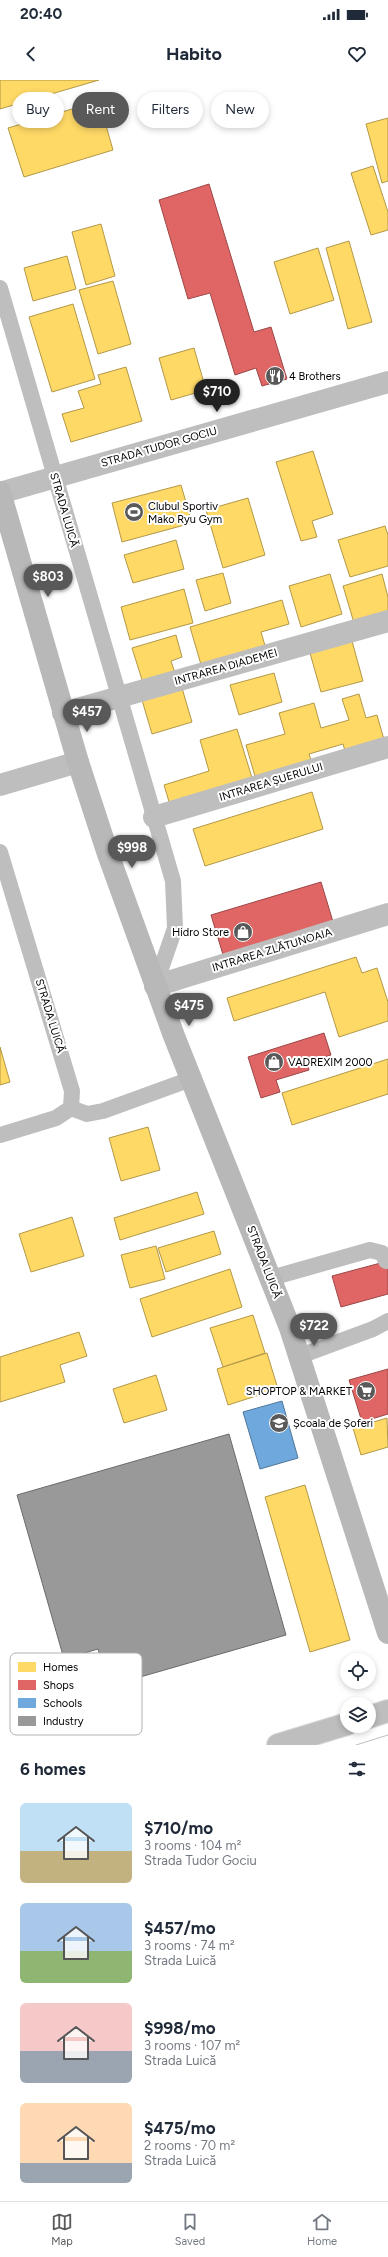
<!DOCTYPE html>
<html lang="en">
<head>
<meta charset="utf-8">
<style>
	:root { --surface:#fff; --page:#f6f6f7; --text:#1f2937; --muted:#747a83; --line:#e0e1e3; --accent:#595959 }
	body { margin:0; font-family:Figtree,sans-serif; background:var(--page); color:var(--text); height:100vh; display:flex; flex-direction:column; font-size:15px; white-space:nowrap }
	* { box-sizing:border-box; margin:0 }
	p { font-size:13px; color:var(--muted) }
	.icon { flex:none; width:22px; height:22px; fill:none; stroke:currentColor; stroke-width:2; stroke-linecap:round; stroke-linejoin:round }
	.map { position:relative; height:1665px; overflow:hidden }
	.side { display:flex; flex-direction:column; background:var(--surface); flex:1 }
	.side>* { flex:none }
	.guide { position:absolute; left:12px; top:12px; width:364px; height:36px; display:flex; gap:8px }
	.buttons { position:absolute; left:340px; top:1573px; display:grid; gap:8px }
	.buttons a { display:grid; place-items:center; width:36px; height:36px; border-radius:50%; background:var(--surface); box-shadow:0 2px 6px #0003; font-size:20px }
	.price { position:absolute; translate:-50% -34px; padding:0 9px; border-radius:14px; background:var(--accent); color:#fff; font-size:13px; line-height:26px; filter:drop-shadow(0 1px 2px #0008) }
	.price::after { content:''; position:absolute; left:50%; top:24px; width:12px; height:9px; margin-left:-6px; background:inherit; clip-path:polygon(0 0,100% 0,50% 100%) }
	.price.active { background:#222; color:#fff }
	ul { padding:0; list-style:none }
	li { display:flex; align-items:center; gap:12px; height:100px; padding:0 20px }
	li span { display:grid; place-items:center; flex:none; width:112px; height:80px; border-radius:6px; color:#555 }
	li>.icon { margin-inline-start:auto }
	span .icon { width:48px; height:48px; fill:#fffc; stroke-width:1 }
	li b { font-size:17px }
	h2 { display:flex; justify-content:space-between; align-items:center; height:48px; padding:0 20px; font-size:17px }
	.chip { padding:0 14px; border-radius:18px; background:var(--surface); box-shadow:0 2px 6px #0003; font-size:14px; line-height:36px }
	.chip.active { background:var(--accent); color:#fff }
	.status { display:flex; justify-content:space-between; align-items:center; height:28px; padding:0 20px; background:var(--surface); direction:ltr }
	.status svg { height:11px; fill:currentColor }
	header { display:flex; justify-content:space-between; align-items:center; height:52px; padding:0 20px; background:var(--surface); font-size:18px; font-weight:700 }
	.tabs { display:flex; justify-content:space-around; align-items:center; height:56px; border-top:1px solid var(--line); background:var(--surface); font-size:11px; color:var(--muted) }
	.tabs a { display:grid; justify-items:center; gap:2px }
	.tabs .active { color:var(--accent) }
	.map>svg:first-child { display:block }
</style>
</head>
<body>
<div class="status"><b>20:40</b><svg viewBox="0 0 49 12"><path d="M0 12V9h3v3zM5 12V6h3v6zM10 12V3h3v9zM15 12V0h3v12zM26 1h20v11H26zM47 4h2v5h-2z"/></svg></div>
<header><svg class="icon" aria-label="back" viewBox="0 0 24 24"><path d="M15 5l-7 7 7 7"/></svg>Habito<svg class="icon" aria-label="heart" viewBox="0 0 24 24"><path d="M12 20l-8-8c-3-5 5-10 8-4 3-6 11-1 8 4z"/></svg></header>
<div class="map">
<svg width="388" height="1665" viewBox="0 0 388 1665">
	<rect width="100%" height="100%" fill="#fff"/>
	<!-- homes -->
	<g fill="#ffd966" stroke="#b29847">
		<polygon points="0,0 99,0 0,29"/>
		<polygon points="99,21 113,70 24,97 8,48"/>
		<polygon points="388,38 388,101 382,103 366,44"/>
		<polygon points="373,86 388,132 388,150 371,155 351,93"/>
		<polygon points="101,144 115,196 86,205 72,152"/>
		<polygon points="349,161 372,242 348,249 326,168"/>
		<polygon points="318,168 334,220 290,234 274,182"/>
		<polygon points="67,176 76,209 33,221 24,188"/>
		<polygon points="113,201 131,264 98,274 79,210"/>
		<polygon points="73,224 95,299 52,312 29,237"/>
		<polygon points="194,268 206,310 171,320 159,278"/>
		<polygon points="126,287 142,341 71,362 62,334 84,328 78,311 101,304 98,295"/>
		<polygon points="313,371 333,434 312,441 317,457 301,461 276,382"/>
		<polygon points="181,405 192,443 122,462 112,423"/>
		<polygon points="248,418 265,475 223,488 206,430"/>
		<polygon points="385,446 388,455 388,486 350,497 338,460"/>
		<polygon points="176,460 184,489 133,503 124,475"/>
		<polygon points="223,493 231,523 205,531 196,500"/>
		<polygon points="330,494 342,534 301,547 289,506"/>
		<polygon points="382,494 388,517 388,533 354,543 343,506"/>
		<polygon points="184,509 193,543 130,560 121,527"/>
		<polygon points="282,520 289,544 261,552 266,569 202,588 190,547"/>
		<polygon points="176,555 182,577 171,581 175,593 143,603 132,568"/>
		<polygon points="352,561 363,601 321,612 310,573"/>
		<polygon points="274,593 282,622 239,635 230,605"/>
		<polygon points="182,608 192,642 152,654 142,620"/>
		<polygon points="359,614 366,638 377,635 385,663 346,674 343,664 309,674 312,683 256,700 246,665 285,654 279,633 314,623 321,648 349,640 342,619"/>
		<polygon points="237,649 253,701 170,725 164,705 209,691 200,660"/>
		<polygon points="312,712 323,749 205,786 193,749"/>
		<polygon points="356,877 362,893 377,888 388,922 388,941 339,957 325,912 234,941 227,918"/>
		<polygon points="0,967 10,1002 0,1005"/>
		<polygon points="388,979 388,1014 292,1045 282,1013"/>
		<polygon points="148,1047 160,1090 121,1101 109,1058"/>
		<polygon points="197,1112 204,1134 120,1160 114,1138"/>
		<polygon points="72,1137 84,1176 31,1192 19,1154"/>
		<polygon points="214,1151 221,1174 166,1192 158,1168"/>
		<polygon points="156,1166 165,1199 130,1208 121,1175"/>
		<polygon points="230,1189 242,1227 152,1257 140,1219"/>
		<polygon points="253,1235 265,1273 223,1287 210,1248"/>
		<polygon points="79,1252 87,1276 60,1285 65,1302 0,1322 0,1277"/>
		<polygon points="267,1273 278,1309 228,1325 217,1289"/>
		<polygon points="156,1295 167,1330 124,1343 113,1309"/>
		<polygon points="387,1338 388,1367 361,1375 353,1348"/>
		<polygon points="305,1405 350,1560 310,1572 265,1417"/>
	</g>
	<!-- shops -->
	<g fill="#e06666" stroke="#9d4747">
		<polygon points="209,104 254,252 271,247 287,299 262,306 256,288 235,295 210,213 188,219 159,120"/>
		<polygon points="321,802 334,845 224,878 211,835"/>
		<polygon points="324,953 331,975 307,982 309,990 276,1000 280,1012 261,1018 248,977"/>
		<polygon points="388,1181 388,1214 341,1227 332,1196"/>
		<polygon points="388,1289 388,1334 362,1342 349,1300"/>
	</g>
	<!-- schools -->
	<polygon fill="#6fa8dc" stroke="#4e769a" points="282,1321 298,1378 260,1389 243,1332"/>
	<!-- industry -->
	<polygon fill="#999" stroke="#6b6b6b" points="229,1354 286,1555 109,1606 98,1569 64,1579 17,1415"/>
	<g fill="none" stroke-linecap="round" stroke-linejoin="round">
		<defs>
			<g id="primary">
				<polyline points="369,1637 388,1631"/>
				<polyline points="278,1665 347,1644"/>
			</g>
		</defs>
		<!-- primary casing -->
		<use href="#primary" stroke="#dbdbdb" stroke-width="24"/>
		<!-- lane -->
		<g stroke="#bebebe" stroke-width="16">
			<polyline points="0,208 173,801 175,848 155,906"/>
			<polyline points="0,772 72,1011 71,1028 56,1038 0,1055"/>
			<polyline points="71,1028 87,1034 103,1031 191,999"/>
			<polyline points="271,1198 370,1170 382,1173 386,1181"/>
			<polyline points="300,1276 373,1249 388,1241"/>
		</g>
		<!-- street -->
		<g stroke="#bebebe" stroke-width="22">
			<polyline points="0,413 388,302"/>
			<polyline points="63,633 388,541"/>
			<polyline points="0,705 78,682"/>
			<polyline points="154,737 388,667"/>
			<polyline points="155,906 388,834"/>
		</g>
		<!-- secondary -->
		<polyline stroke="#b8b8b8" stroke-width="22" points="0,412 78,682 108,774 174,956 290,1248 388,1553"/>
		<!-- primary -->
		<use href="#primary" stroke="#bebebe" stroke-width="22"/>
		<!-- tram -->
		<polyline stroke="#bebebe" stroke-width="1" points="356,1665 388,1655"/>
	</g>
	<!-- icons -->
	<defs>
		<symbol id="restaurant-disc" viewBox="-11 -11 22 22"><circle r="9.5" fill="#595959" stroke="#fff"/><path d="M-5-6h1v4h1v-4h1v4h1v-4h1v5L-1.5 .5V6h-2V.5L-5-1ZM5-6V6H3V1.5H1.5Q1.5-4 5-6Z" fill="#fff"/></symbol>
		<symbol id="stadium-disc" viewBox="-11 -11 22 22"><circle r="9.5" fill="#595959" stroke="#fff"/><path d="M0-5a6.5 5 0 1 0 0 10a6.5 5 0 1 0 0-10ZM-3.5-1.8h7v3.6h-7Z" fill="#fff"/></symbol>
		<symbol id="shop-disc" viewBox="-11 -11 22 22"><circle r="9.5" fill="#595959" stroke="#fff"/><path d="M-5-2.5h2.3a2.7 3.5 0 0 1 5.4 0H5L5.5 6h-11ZM-1.5-2.5h3a1.5 2.3 0 0 0-3 0Z" fill="#fff"/></symbol>
		<symbol id="supermarket-disc" viewBox="-11 -11 22 22"><circle r="9.5" fill="#595959" stroke="#fff"/><path d="M-6-5.5h2.5l.6 2H6L4.5 2H-2.5L-4.4-4H-6ZM-1.5 3.2a1.3 1.3 0 1 0 .1 0ZM3 3.2a1.3 1.3 0 1 0 .1 0Z" fill="#fff"/></symbol>
		<symbol id="school-disc" viewBox="-11 -11 22 22"><circle r="9.5" fill="#595959" stroke="#fff"/><path d="M0-5L7-2L0 1L-7-2ZM-4 1L0 2.5L4 1V4Q0 6-4 4Z" fill="#fff"/></symbol>
	</defs>
	<g fill-rule="evenodd">
		<use href="#restaurant-disc" x="264" y="285" width="22" height="22"/>
		<use href="#stadium-disc" x="123" y="421" width="22" height="22"/>
		<use href="#shop-disc" x="232" y="841" width="22" height="22"/>
		<use href="#shop-disc" x="263" y="971" width="22" height="22"/>
		<use href="#supermarket-disc" x="355" y="1300" width="22" height="22"/>
		<use href="#school-disc" x="268" y="1332" width="22" height="22"/>
	</g>
	<g text-anchor="middle" dominant-baseline="central" stroke-width="4" stroke-linejoin="round" paint-order="stroke">
		<!-- poi labels -->
		<g font-size="11" fill="#000" stroke="#fff" text-anchor="start">
			<text x="289" y="296">4 Brothers</text>
			<text x="148" y="426">Clubul Sportiv<tspan x="148" dy="13">Mako Ryu Gym</tspan></text>
			<text x="229" y="852" text-anchor="end">Hidro Store</text>
			<text x="288" y="982">VADREXIM 2000</text>
			<text x="352" y="1311" text-anchor="end">SHOPTOP &amp; MARKET</text>
			<text x="293" y="1343">Școala de Șoferi</text>
		</g>
		<!-- street labels -->
		<g font-size="11" fill="#000" stroke="#fff">
			<text transform="translate(159 367) rotate(-16)">STRADA TUDOR GOCIU</text>
			<text transform="translate(64 430) rotate(74)">STRADA LUICĂ</text>
			<text transform="translate(226 587) rotate(-16)">INTRAREA DIADEMEI</text>
			<text transform="translate(271 702) rotate(-17)">INTRAREA ȘUERULUI</text>
			<text transform="translate(272 870) rotate(-17)">INTRAREA ZLĂTUNOAIA</text>
			<text transform="translate(50 936) rotate(73)">STRADA LUICĂ</text>
			<text transform="translate(264 1182) rotate(69)">STRADA LUICĂ</text>
		</g>
	</g>
	<!-- legend -->
	<rect x="10" y="1573" width="132" height="82" rx="6" fill="#fff" stroke="#b2b2b2" stroke-width="1"/>
	<rect x="18" y="1582" width="18" height="10" fill="#ffd966"/>
	<rect x="18" y="1600" width="18" height="10" fill="#e06666"/>
	<rect x="18" y="1618" width="18" height="10" fill="#6fa8dc"/>
	<rect x="18" y="1636" width="18" height="10" fill="#999"/>
	<g font-size="11" fill="#000">
		<text x="43" y="1591">Homes</text>
		<text x="43" y="1609">Shops</text>
		<text x="43" y="1627">Schools</text>
		<text x="43" y="1645">Industry</text>
	</g>
</svg>
<div class="buttons">
<a><svg class="icon" aria-label="locate" viewBox="0 0 24 24"><circle cx="12" cy="12" r="6"/><path d="M12 2v4M12 18v4M2 12h4M18 12h4"/></svg></a>
<a><svg class="icon" aria-label="layers" viewBox="0 0 24 24"><path d="M12 4l9 5-9 5-9-5zM3 14l9 5 9-5"/></svg></a>
</div>
<b class="price active" style="left:217px;top:333px">$710</b>
<b class="price" style="left:48px;top:518px">$803</b>
<b class="price" style="left:87px;top:653px">$457</b>
<b class="price" style="left:132px;top:789px">$998</b>
<b class="price" style="left:189px;top:947px">$475</b>
<b class="price" style="left:314px;top:1267px">$722</b>
<div class="guide">
<a class="chip">Buy</a>
<a class="chip active">Rent</a>
<a class="chip">Filters</a>
<a class="chip">New</a>
</div>
</div>
<section class="side">
<h2>6 homes<svg class="icon" aria-label="filters" viewBox="0 0 24 24"><path d="M4 7h16M4 17h16"/><circle cx="9" cy="7" r="2"/><circle cx="15" cy="17" r="2"/></svg></h2>
<ul>
<li><span style="background:linear-gradient(#bfe0f5 60%,#c2b280 0)"><svg class="icon" aria-label="home" viewBox="0 0 24 24"><path d="M3 11l9-7 9 7M6 9v11h12V9"/></svg></span><div><b>$710/mo</b><p>3 rooms · 104 m²</p><p>Strada Tudor Gociu</p></div></li>
<li><span style="background:linear-gradient(#a9c7e8 60%,#8fb573 0)"><svg class="icon" aria-label="home" viewBox="0 0 24 24"><path d="M3 11l9-7 9 7M6 9v11h12V9"/></svg></span><div><b>$457/mo</b><p>3 rooms · 74 m²</p><p>Strada Luică</p></div></li>
<li><span style="background:linear-gradient(#f6c9c9 60%,#9aa5b1 0)"><svg class="icon" aria-label="home" viewBox="0 0 24 24"><path d="M3 11l9-7 9 7M6 9v11h12V9"/></svg></span><div><b>$998/mo</b><p>3 rooms · 107 m²</p><p>Strada Luică</p></div></li>
<li><span style="background:linear-gradient(#ffd9b3 75%,#9aa5b1 0)"><svg class="icon" aria-label="home" viewBox="0 0 24 24"><path d="M3 11l9-7 9 7M6 9v11h12V9"/></svg></span><div><b>$475/mo</b><p>2 rooms · 70 m²</p><p>Strada Luică</p></div></li>
</ul>
</section>
<nav class="tabs">
<a class="active"><svg class="icon" aria-label="map" viewBox="0 0 24 24"><path d="M3 6l6-2 6 2 6-2v14l-6 2-6-2-6 2zM9 4v14M15 6v14"/></svg>Map</a>
<a><svg class="icon" aria-label="saved" viewBox="0 0 24 24"><path d="M7 4h10v16l-5-4-5 4z"/></svg>Saved</a>
<a><svg class="icon" aria-label="home" viewBox="0 0 24 24"><path d="M3 11l9-7 9 7M6 9v11h12V9"/></svg>Home</a>
</nav>
</body>
</html>
